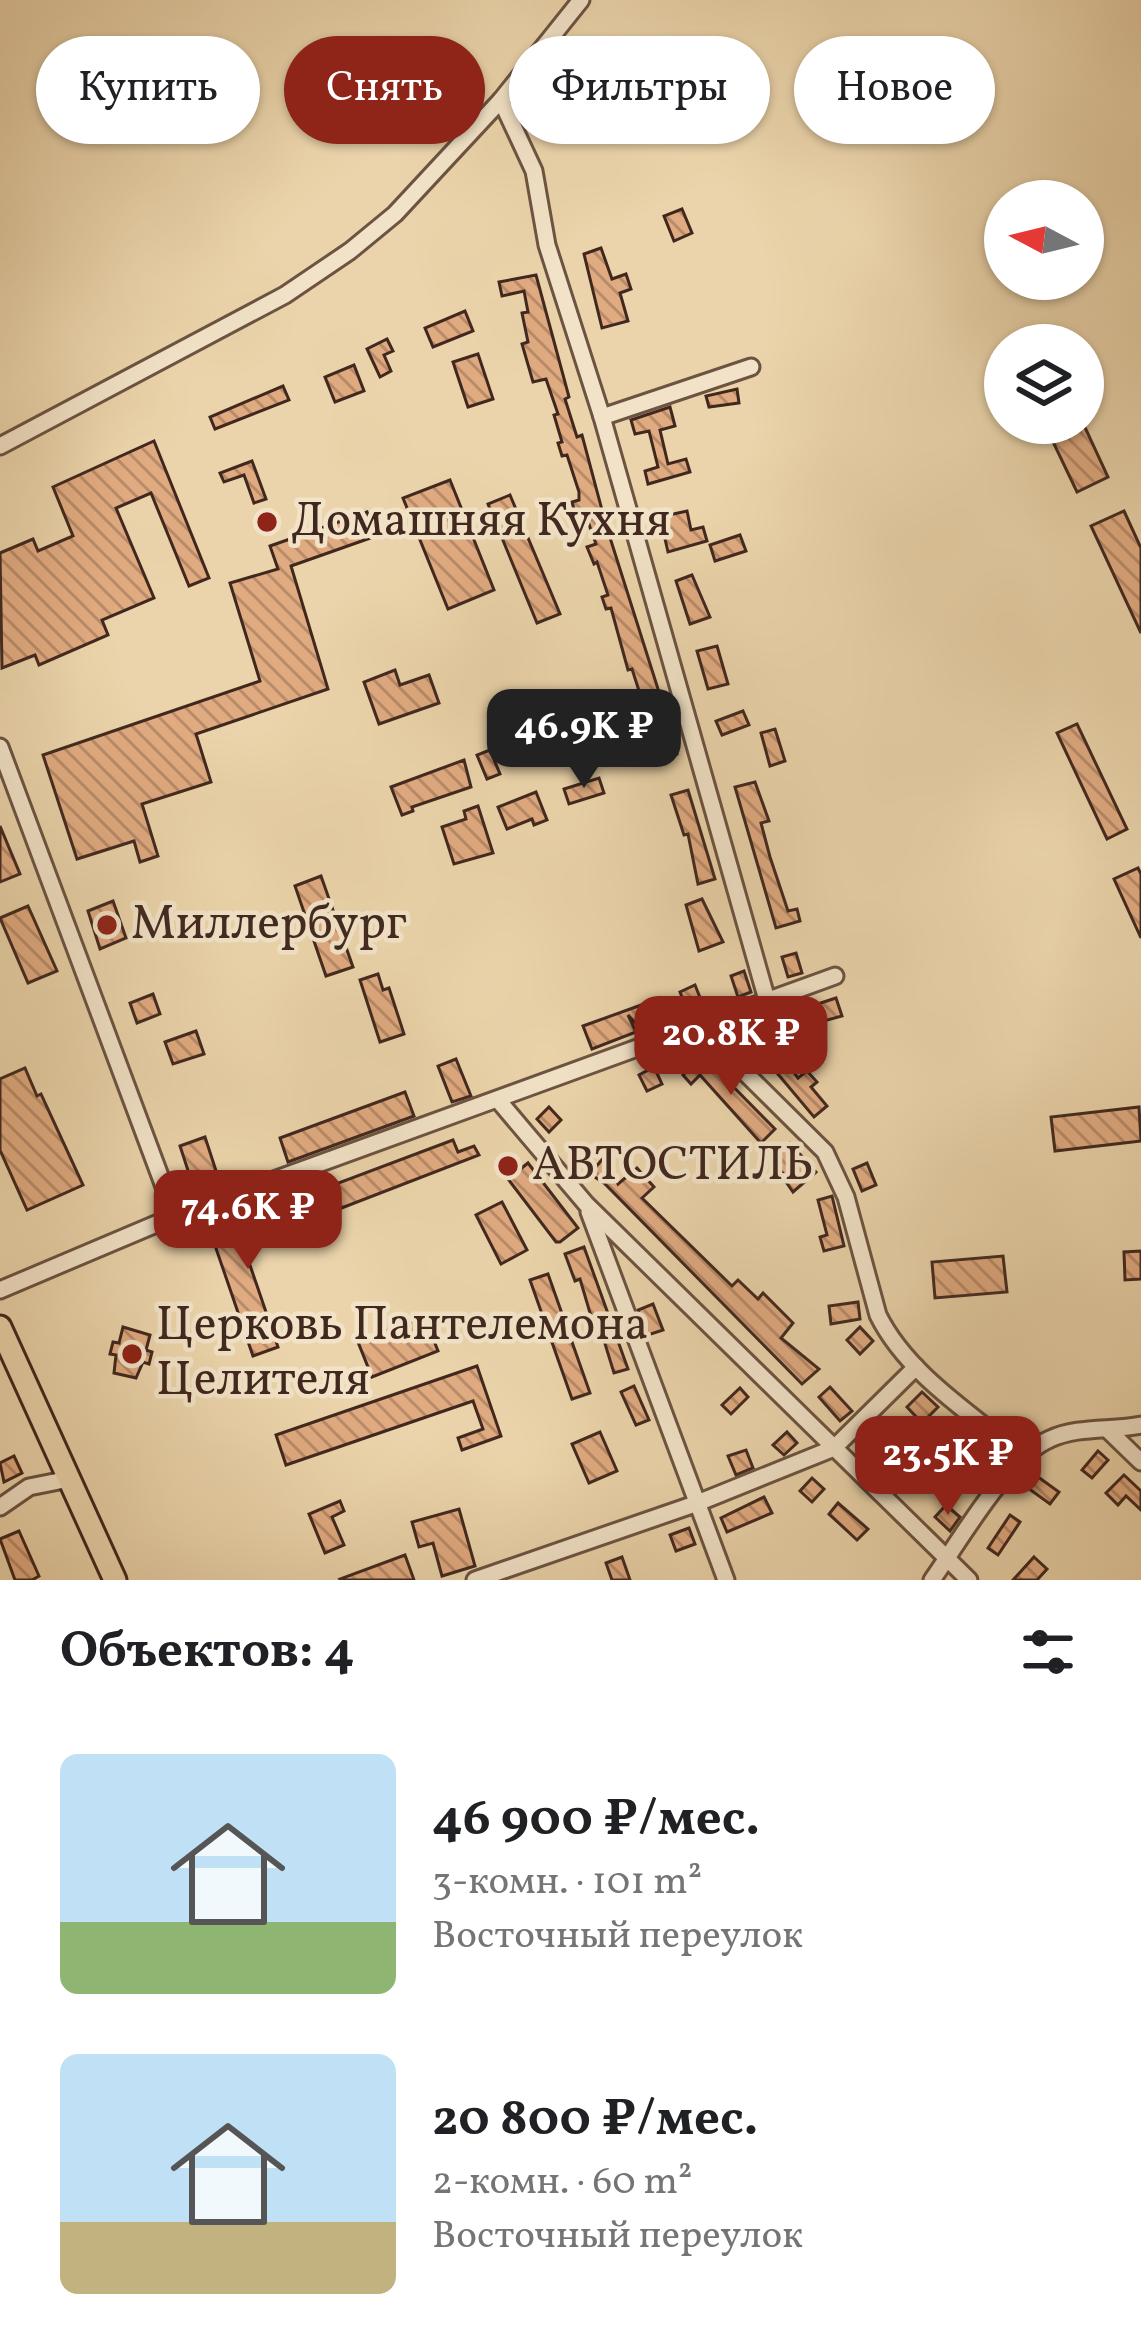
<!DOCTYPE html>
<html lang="ru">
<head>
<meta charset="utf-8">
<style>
	:root { --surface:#fff; --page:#f6f6f6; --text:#202124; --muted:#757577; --accent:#8f2418 }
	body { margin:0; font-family:Vollkorn,serif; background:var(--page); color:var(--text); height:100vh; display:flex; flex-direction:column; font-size:45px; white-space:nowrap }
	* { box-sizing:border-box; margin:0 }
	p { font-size:39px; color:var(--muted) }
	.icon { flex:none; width:66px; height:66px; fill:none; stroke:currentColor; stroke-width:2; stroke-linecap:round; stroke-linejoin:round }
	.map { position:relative; height:1580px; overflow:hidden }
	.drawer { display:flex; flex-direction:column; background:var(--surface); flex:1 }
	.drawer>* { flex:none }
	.top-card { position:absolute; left:36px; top:36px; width:1071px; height:108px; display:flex; gap:24px }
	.needle { width:78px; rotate:277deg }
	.fabs { position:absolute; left:984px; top:180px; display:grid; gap:24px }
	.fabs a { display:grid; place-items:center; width:120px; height:120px; border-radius:50%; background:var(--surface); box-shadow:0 3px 9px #0004; font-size:60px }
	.price { position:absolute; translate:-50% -102px; padding:0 27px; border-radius:24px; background:var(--accent); color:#fff; font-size:39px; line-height:78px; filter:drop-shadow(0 3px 6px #0008) }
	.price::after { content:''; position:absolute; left:50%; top:72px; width:36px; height:27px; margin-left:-18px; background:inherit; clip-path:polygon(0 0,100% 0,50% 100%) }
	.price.current { background:#222; color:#fff }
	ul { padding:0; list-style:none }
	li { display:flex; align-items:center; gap:36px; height:300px; padding:0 60px }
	li span { display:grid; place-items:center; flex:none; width:336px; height:240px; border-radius:18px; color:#555 }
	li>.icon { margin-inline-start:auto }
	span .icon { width:144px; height:144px; fill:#fffc; stroke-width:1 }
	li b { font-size:51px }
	h2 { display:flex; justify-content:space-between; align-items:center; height:144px; padding:0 60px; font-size:51px }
	.chip { padding:0 42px; border-radius:54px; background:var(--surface); box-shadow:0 3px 9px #0004; font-size:42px; line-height:108px }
	.chip.current { background:var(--accent); color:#fff }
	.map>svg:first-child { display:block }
</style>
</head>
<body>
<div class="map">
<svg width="1141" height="1580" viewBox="0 0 1141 1580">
	<defs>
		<pattern id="building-back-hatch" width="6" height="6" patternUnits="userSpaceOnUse" patternTransform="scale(3)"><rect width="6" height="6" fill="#e1ab81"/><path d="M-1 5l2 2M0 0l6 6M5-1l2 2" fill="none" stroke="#b88b69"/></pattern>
	</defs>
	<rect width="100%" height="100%" fill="#ebd4ab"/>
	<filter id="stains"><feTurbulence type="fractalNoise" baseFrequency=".00167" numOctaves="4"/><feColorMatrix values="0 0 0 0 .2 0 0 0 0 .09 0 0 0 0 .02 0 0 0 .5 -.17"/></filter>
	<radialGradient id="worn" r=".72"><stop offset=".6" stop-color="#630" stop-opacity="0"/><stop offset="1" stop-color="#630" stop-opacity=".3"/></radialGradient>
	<!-- building -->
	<g fill="url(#building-back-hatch)" stroke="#41281f" stroke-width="3">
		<polygon points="682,209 692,233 674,241 664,216"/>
		<polygon points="601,248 612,279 626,274 631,289 620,293 628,321 602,328 584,254"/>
		<polygon points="536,275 569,397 565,399 577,437 582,435 606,525 671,730 677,754 659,759 652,735 639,739 635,726 648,722 641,697 632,669 628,670 611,608 606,609 602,597 608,595 597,562 594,564 587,547 596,544 585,513 576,516 572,502 579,500 579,492 567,455 562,456 558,443 562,442 554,415 558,414 546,379 533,382 522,344 528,342 522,313 528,312 524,291 502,296 499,282"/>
		<polygon points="465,311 473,331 433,347 425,328"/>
		<polygon points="387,339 393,351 384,355 391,371 380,377 367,349"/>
		<polygon points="478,354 493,399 468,407 453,362"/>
		<polygon points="354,365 364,391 335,402 325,377"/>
		<polygon points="283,386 289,400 215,429 210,417"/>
		<polygon points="737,389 739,403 709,407 706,396"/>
		<polygon points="670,407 675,426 660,430 668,464 686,459 690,472 648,484 645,471 658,467 649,431 635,434 631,420"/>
		<polygon points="1044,423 1083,423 1108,477 1077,492"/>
		<polygon points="154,441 209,578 189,586 151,493 116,508 154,598 102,620 108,635 39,665 35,655 2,668 0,553 33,539 38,551 73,536 53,487"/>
		<polygon points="252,461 266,499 254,503 244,475 224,482 220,473"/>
		<polygon points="450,480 494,590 448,609 403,498"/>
		<polygon points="510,495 560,614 537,623 488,504"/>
		<polygon points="687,511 691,530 703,527 707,541 668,552 660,517"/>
		<polygon points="1124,511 1141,548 1141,633 1091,526"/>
		<polygon points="367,512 376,536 291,566 328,689 196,734 211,782 142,804 158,856 140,862 134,841 77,859 43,755 260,681 230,583 278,569 270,546"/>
		<polygon points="740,535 746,551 715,561 710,545"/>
		<polygon points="692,575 710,617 690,624 676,581"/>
		<polygon points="717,646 728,684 708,689 697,651"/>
		<polygon points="395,670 400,685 429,675 439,703 379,724 364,682"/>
		<polygon points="743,711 749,725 722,735 716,721"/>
		<polygon points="1077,724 1127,829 1107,839 1057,733"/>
		<polygon points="775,729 785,761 770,766 761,733"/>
		<polygon points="553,733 562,752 546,760 537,741"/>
		<polygon points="490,750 500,774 487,779 477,755"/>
		<polygon points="464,760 471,787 412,807 413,811 402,815 391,787"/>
		<polygon points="599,778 604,793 569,804 564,789"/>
		<polygon points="755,782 769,821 761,823 770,857 788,911 797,909 800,921 776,928 735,787"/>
		<polygon points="688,790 715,879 698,884 688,834 684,835 671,795"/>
		<polygon points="536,792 547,820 534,825 532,819 507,829 498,807"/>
		<polygon points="478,806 493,853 454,864 442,827 466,819 464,811"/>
		<polygon points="0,826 20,874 0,882"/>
		<polygon points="1138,868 1141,874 1141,938 1114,879"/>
		<polygon points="321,876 353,967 326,976 295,886"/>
		<polygon points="702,899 723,942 699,951 686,905"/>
		<polygon points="113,901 126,938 100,949 88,911"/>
		<polygon points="28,906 57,971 28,983 0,918"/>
		<polygon points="796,953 802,973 788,977 782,957"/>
		<polygon points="744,971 751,992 738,997 731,976"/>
		<polygon points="378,974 383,990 389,988 404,1034 380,1042 360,980"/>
		<polygon points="695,985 703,1005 688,1012 680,992"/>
		<polygon points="153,994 160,1014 137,1023 130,1003"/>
		<polygon points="836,998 842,1016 776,1034 772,1019"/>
		<polygon points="644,1004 652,1026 642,1030 628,1015 636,1032 592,1049 583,1026"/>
		<polygon points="196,1031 204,1054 173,1064 165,1042"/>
		<polygon points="703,1056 775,1129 761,1143 700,1075 691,1084 683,1075"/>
		<polygon points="456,1059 471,1096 452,1102 438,1066"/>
		<polygon points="784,1059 798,1078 807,1071 817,1082 811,1087 827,1106 814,1117 772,1067"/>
		<polygon points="654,1067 662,1084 647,1091 639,1075"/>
		<polygon points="25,1068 37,1096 41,1094 83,1185 27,1210 0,1150 0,1079"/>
		<polygon points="405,1092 414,1116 288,1162 280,1138"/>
		<polygon points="549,1107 561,1120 549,1132 537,1119"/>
		<polygon points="1139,1107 1141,1141 1055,1151 1051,1117"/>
		<polygon points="205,1137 221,1186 196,1195 180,1146"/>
		<polygon points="453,1140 458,1152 474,1146 479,1155 326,1214 317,1191"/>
		<polygon points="790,1143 816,1172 793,1192 786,1182 789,1180 771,1160"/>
		<polygon points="605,1156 618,1184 637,1168 654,1187 642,1198 732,1286 738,1280 758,1299 763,1293 793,1323 781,1338 819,1369 802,1384 604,1183 590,1174"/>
		<polygon points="528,1163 578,1228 560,1242 556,1242 508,1179"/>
		<polygon points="867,1163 876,1185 862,1191 853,1169"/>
		<polygon points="832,1196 844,1246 824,1251 820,1237 827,1235 818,1200"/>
		<polygon points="283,1202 289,1222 241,1239 278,1347 253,1356 209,1228"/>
		<polygon points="502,1202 527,1250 501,1264 476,1215"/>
		<polygon points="584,1247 628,1369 614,1373 598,1321 593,1323 580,1279 575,1281 565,1254"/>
		<polygon points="1141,1251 1141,1279 1125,1280 1124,1252"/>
		<polygon points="1003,1256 1007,1292 935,1298 932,1262"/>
		<polygon points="548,1274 590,1393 572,1399 530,1280"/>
		<polygon points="858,1302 860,1319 831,1324 829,1306"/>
		<polygon points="653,1304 663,1330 648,1335 638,1310"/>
		<polygon points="424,1316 438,1351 372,1377 358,1342"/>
		<polygon points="123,1327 150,1335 146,1350 152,1352 149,1364 143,1362 136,1378 114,1373 116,1355 110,1354 113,1342 119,1343"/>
		<polygon points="860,1327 873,1341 860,1354 847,1340"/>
		<polygon points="477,1366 501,1436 462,1450 458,1438 483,1429 473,1401 286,1465 276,1435"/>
		<polygon points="634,1386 649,1420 636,1425 621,1392"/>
		<polygon points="830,1387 852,1411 840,1421 819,1397"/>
		<polygon points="740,1388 748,1397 731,1414 722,1405"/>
		<polygon points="922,1392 938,1407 922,1423 907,1407"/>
		<polygon points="889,1431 907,1454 917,1446 925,1454 914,1465 919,1470 901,1486 868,1448"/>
		<polygon points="600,1432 617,1471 589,1483 572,1444"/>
		<polygon points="787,1432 797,1443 784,1455 773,1445"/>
		<polygon points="746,1450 753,1468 736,1475 728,1456"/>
		<polygon points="966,1451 981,1468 990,1459 998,1467 983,1485 967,1470 960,1476 951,1465"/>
		<polygon points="1098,1451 1108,1460 1092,1478 1082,1470"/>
		<polygon points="14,1456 22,1473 4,1482 0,1463"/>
		<polygon points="1034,1474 1059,1492 1050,1504 1025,1486"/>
		<polygon points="1124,1475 1141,1491 1141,1510 1126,1496 1118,1505 1106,1493"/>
		<polygon points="812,1478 824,1489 812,1502 800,1491"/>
		<polygon points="764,1497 772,1513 727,1532 721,1518"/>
		<polygon points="340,1501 344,1511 332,1517 344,1545 325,1553 309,1514"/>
		<polygon points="838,1503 868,1529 857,1540 829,1514"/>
		<polygon points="946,1505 960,1517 950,1531 935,1517"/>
		<polygon points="459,1509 475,1566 442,1576 433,1543 419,1547 412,1522"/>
		<polygon points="1010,1515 1020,1522 998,1555 988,1548"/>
		<polygon points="689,1528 695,1544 676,1551 670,1535"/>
		<polygon points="19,1531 39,1576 32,1580 15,1580 0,1539"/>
		<polygon points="405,1555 414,1580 341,1580 340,1579"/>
		<polygon points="622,1557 630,1580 612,1580 606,1563"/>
		<polygon points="1034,1557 1047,1569 1037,1580 1013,1580"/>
	</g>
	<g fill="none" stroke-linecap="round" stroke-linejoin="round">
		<defs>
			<g id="minor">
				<polyline points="501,100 534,171 547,245 602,417 767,1000"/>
				<polyline points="602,417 751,367"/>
				<polyline points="0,446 285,295 350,251 395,214 501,100 581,0"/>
				<polyline points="0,747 175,1216"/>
				<path d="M698 1026 825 1152 846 1197 878 1315C907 1374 972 1414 1021 1455"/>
				<polyline points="498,1100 586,1204 969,1580"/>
				<polyline points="589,1212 726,1580"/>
				<polyline points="0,1290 175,1216 835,976"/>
				<polyline points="1109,1431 1141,1462"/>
				<polyline points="0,1507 29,1487 69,1479"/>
				<polyline points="475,1580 695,1504 834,1448 916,1367"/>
				<path d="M932 1580C960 1541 1007 1457 1050 1439 1078 1426 1111 1431 1141 1425"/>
			</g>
			<polyline id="major" points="0,1327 115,1580"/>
		</defs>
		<!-- minor casing -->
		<use href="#minor" stroke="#6c5342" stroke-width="21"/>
		<!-- major casing -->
		<use href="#major" stroke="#41281f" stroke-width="27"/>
		<!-- minor -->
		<use href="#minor" stroke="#f2e3c8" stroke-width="15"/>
		<!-- major -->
		<use href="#major" stroke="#ebd4ab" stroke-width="21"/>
	</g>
	<!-- markers -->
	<g fill="#8f2418" stroke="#f2e3c8" stroke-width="4.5">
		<circle cx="267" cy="522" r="12"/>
		<circle cx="107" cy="925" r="12"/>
		<circle cx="508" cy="1166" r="12"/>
		<circle cx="132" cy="1354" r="12"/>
	</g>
	<g text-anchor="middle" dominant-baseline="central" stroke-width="9" stroke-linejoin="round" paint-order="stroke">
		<!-- poi labels -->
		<g font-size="48" fill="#41281f" stroke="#f2e3c8" text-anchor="start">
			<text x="291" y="522">Домашняя Кухня</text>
			<text x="131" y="925">Миллербург</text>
			<text x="532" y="1166">АВТОСТИЛЬ</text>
			<text x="156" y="1326">Церковь Пантелемона<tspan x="156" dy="55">Целителя</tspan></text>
		</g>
	</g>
	<rect width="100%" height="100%" filter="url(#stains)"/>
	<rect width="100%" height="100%" fill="url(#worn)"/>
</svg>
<div class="fabs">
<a><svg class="needle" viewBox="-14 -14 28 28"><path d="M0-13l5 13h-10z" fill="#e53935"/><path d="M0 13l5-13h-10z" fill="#757577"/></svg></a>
<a><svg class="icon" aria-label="layers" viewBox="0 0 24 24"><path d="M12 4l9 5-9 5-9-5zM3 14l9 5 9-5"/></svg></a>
</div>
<b class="price current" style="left:584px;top:791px">46.9K ₽</b>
<b class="price" style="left:731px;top:1098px">20.8K ₽</b>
<b class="price" style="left:248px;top:1272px">74.6K ₽</b>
<b class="price" style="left:948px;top:1518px">23.5K ₽</b>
<div class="top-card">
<a class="chip">Купить</a>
<a class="chip current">Снять</a>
<a class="chip">Фильтры</a>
<a class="chip">Новое</a>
</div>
</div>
<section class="drawer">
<h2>Объектов: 4<svg class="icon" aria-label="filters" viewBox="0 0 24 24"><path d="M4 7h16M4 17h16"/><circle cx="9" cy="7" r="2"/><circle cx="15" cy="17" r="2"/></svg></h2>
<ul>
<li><span style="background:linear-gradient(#bfe0f5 70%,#8fb573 0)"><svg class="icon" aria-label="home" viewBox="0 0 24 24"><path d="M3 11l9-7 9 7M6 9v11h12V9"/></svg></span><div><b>46 900 ₽/мес.</b><p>3-комн. · 101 m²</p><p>Восточный переулок</p></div></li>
<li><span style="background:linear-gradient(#bfe0f5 70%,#c2b280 0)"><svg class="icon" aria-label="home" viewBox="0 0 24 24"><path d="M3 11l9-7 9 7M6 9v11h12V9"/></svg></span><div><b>20 800 ₽/мес.</b><p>2-комн. · 60 m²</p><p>Восточный переулок</p></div></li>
</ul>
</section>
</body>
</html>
